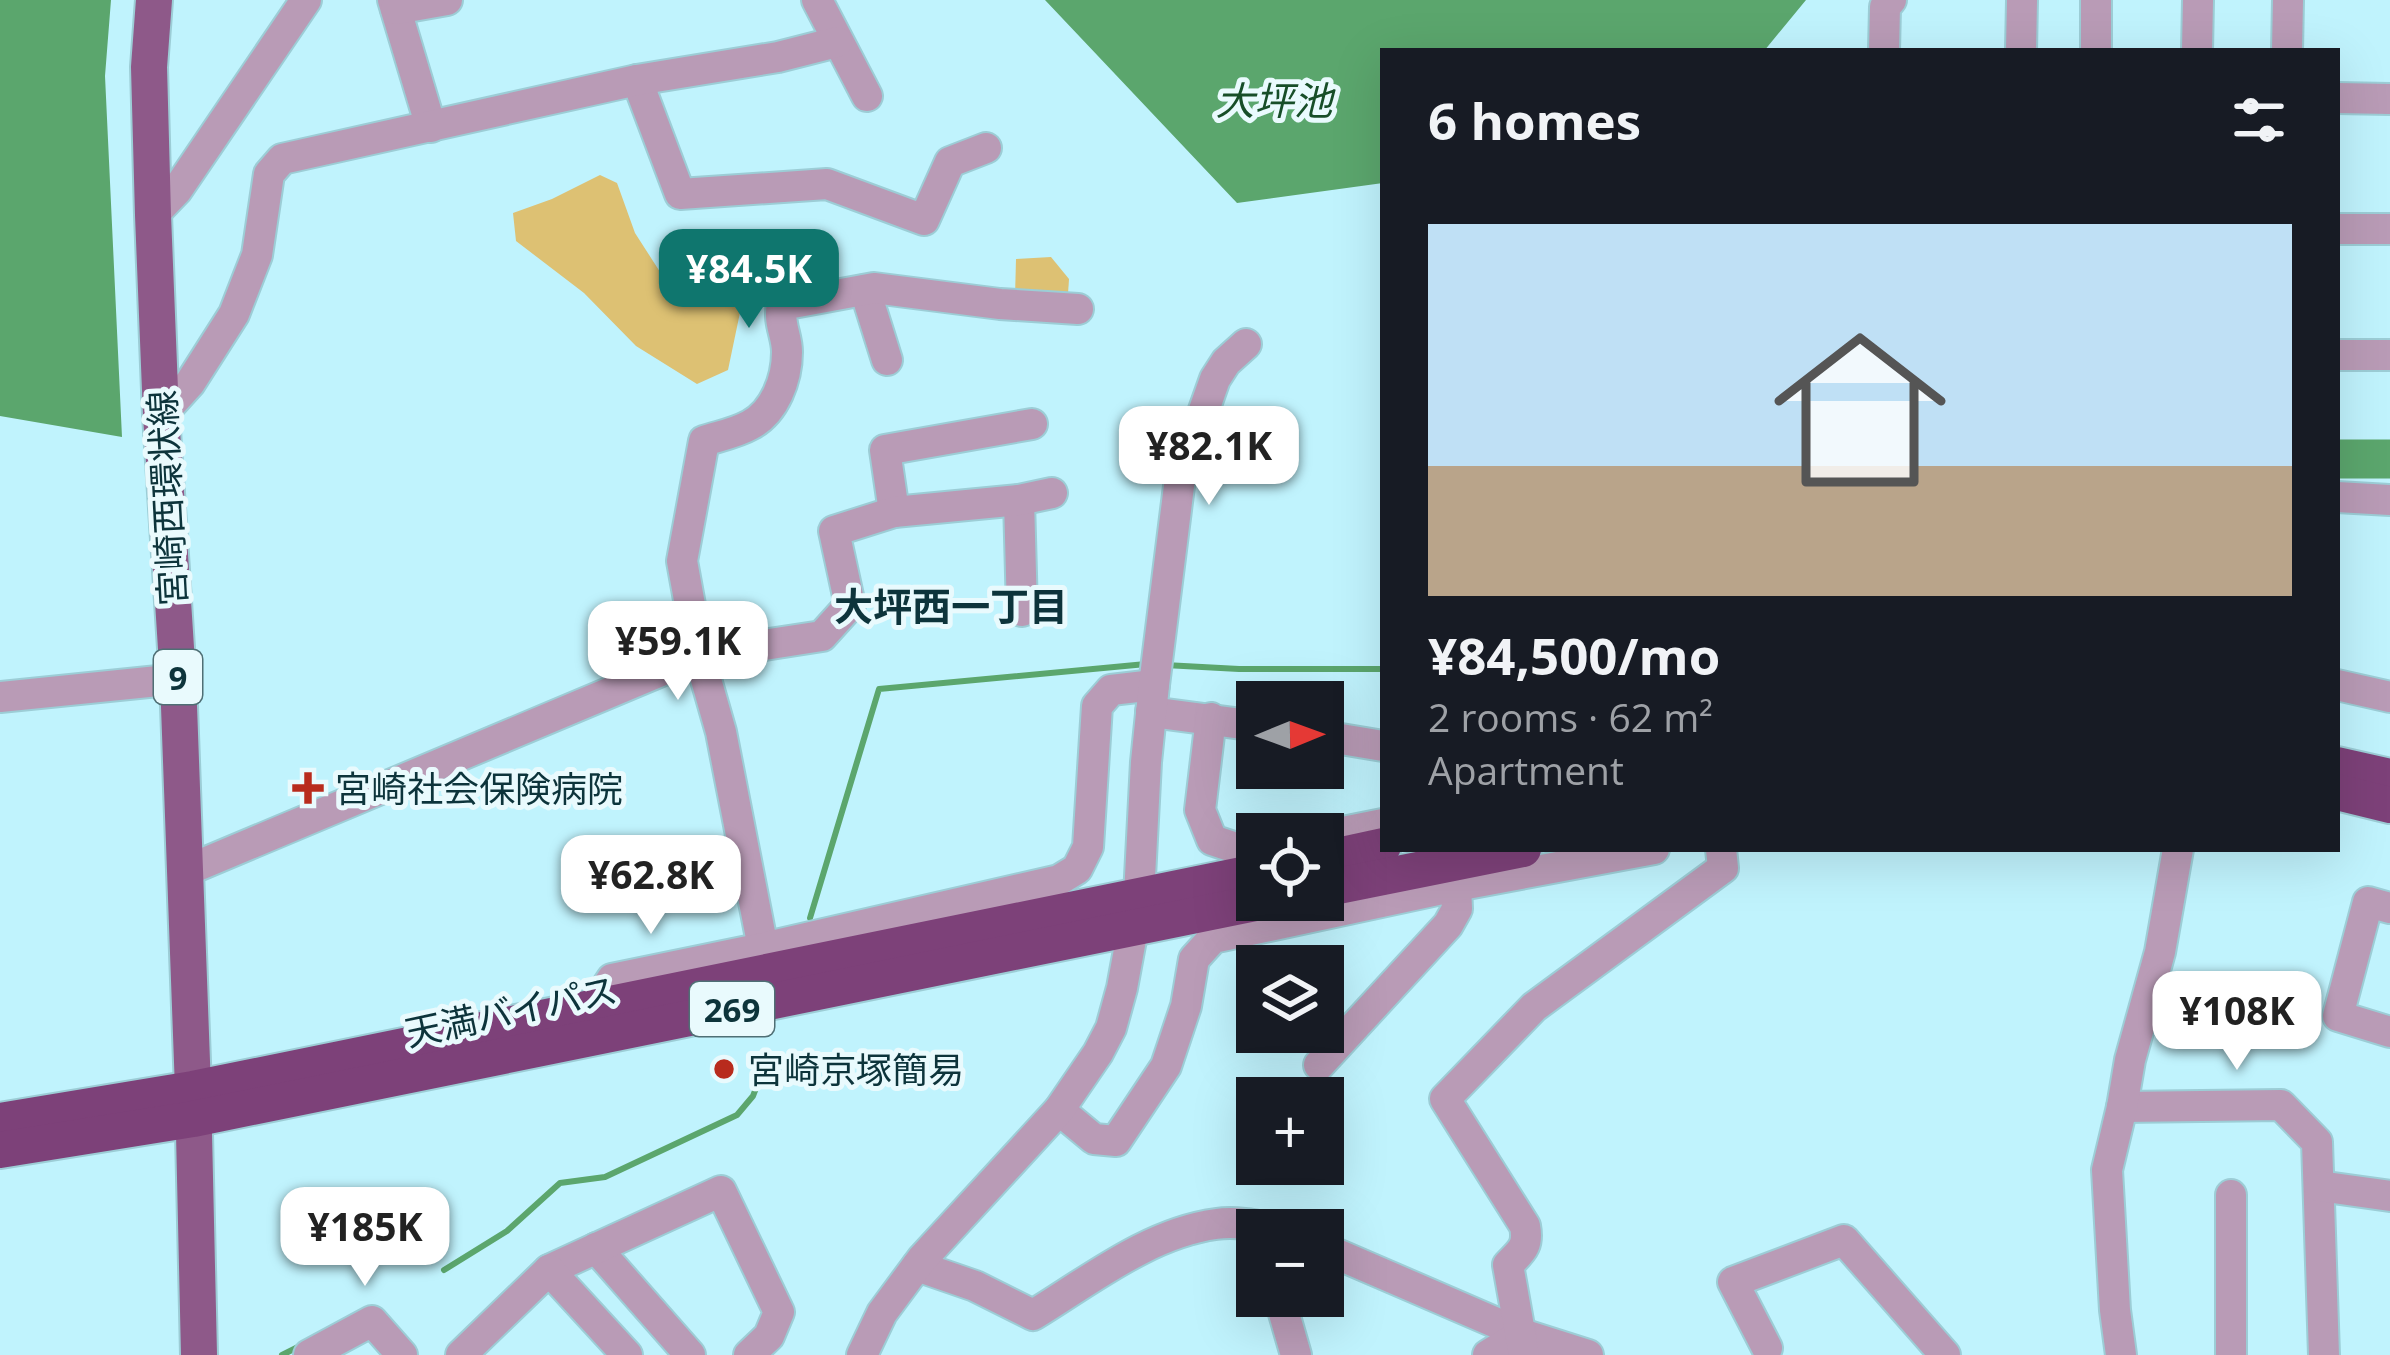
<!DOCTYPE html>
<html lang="en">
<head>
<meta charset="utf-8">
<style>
	:root { --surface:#171b24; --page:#242831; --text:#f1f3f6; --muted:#9ea1a6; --accent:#0f766e }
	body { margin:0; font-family:"Open Sans","Noto Sans JP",sans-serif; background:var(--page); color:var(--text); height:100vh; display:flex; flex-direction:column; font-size:45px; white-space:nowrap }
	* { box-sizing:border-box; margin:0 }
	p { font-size:39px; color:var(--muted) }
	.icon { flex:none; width:66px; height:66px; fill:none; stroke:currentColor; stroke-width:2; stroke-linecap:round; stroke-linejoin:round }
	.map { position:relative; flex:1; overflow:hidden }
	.details { position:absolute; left:1380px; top:48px; width:960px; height:804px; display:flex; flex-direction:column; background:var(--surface); border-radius:0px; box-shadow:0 12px 48px #0002 }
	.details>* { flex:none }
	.needle { width:78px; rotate:89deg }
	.buttons { position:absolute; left:1236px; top:681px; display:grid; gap:24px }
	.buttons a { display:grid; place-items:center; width:108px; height:108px; border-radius:0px; background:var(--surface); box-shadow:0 12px 48px #0002; font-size:60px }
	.price { position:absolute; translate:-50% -102px; padding:0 27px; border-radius:24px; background:#fff; color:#222; font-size:39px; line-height:78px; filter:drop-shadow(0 3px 6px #0008) }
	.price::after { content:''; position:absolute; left:50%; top:72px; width:36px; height:27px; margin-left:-18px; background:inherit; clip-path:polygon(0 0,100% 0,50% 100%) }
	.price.current { background:var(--accent); color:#fff }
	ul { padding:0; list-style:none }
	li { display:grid; align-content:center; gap:24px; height:636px; padding:0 48px }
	li span { display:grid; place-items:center; height:372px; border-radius:0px; color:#555 }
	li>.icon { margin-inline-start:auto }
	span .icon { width:216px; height:216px; fill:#fffc; stroke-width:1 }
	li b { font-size:51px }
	h2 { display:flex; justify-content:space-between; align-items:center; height:144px; padding:0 48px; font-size:51px }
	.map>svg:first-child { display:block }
</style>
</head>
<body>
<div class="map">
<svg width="2390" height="1355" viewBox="0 0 2390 1355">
	<rect width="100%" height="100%" fill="#c0f3fd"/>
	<!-- green -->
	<g fill="#ddc173">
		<polygon points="600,175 617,183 635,233 662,275 698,295 742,303 728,370 697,384 636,346 584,293 516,241 513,213 552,199"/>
		<polygon points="1051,257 1069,279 1068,294 1015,297 1016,259"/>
	</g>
	<!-- water -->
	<g fill="#5ba66d">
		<polygon points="0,0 111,0 105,76 122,437 0,416"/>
		<polygon points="1045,0 1806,0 1764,51 1383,51 1383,183 1237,203"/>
	</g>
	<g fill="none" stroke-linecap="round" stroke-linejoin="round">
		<!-- stream -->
		<g stroke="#5ba66d" stroke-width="6">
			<polyline points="1165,665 1239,669 1383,669"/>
			<polyline points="810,918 879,689 1146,664"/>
			<polyline points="444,1270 507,1231 560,1183 605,1177 737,1115 753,1096 768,1057"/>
			<polyline points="282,1355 302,1345"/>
		</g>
		<!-- river -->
		<polyline stroke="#5ba66d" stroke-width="39" points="2337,459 2390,459"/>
		<defs>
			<g id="minor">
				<polyline points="393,0 431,127"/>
				<polyline points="817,0 867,96"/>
				<polyline points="396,9 447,0"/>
				<polyline points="1884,51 1885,7 1891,0"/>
				<polyline points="2021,51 2022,0"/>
				<polyline points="2096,51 2096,0"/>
				<polyline points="2197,51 2198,0"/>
				<polyline points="2287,51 2288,0"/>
				<polyline points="637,80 680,194 827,184 924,220 950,162 986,148"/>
				<polyline points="2337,98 2390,99"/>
				<polyline points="153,215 177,190 306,0"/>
				<polyline points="2337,229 2390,229"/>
				<polyline points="865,290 887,360"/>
				<polyline points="2337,355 2390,355"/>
				<polyline points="161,415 190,383 234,314 257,255 269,174 282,159 637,80 778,57 837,42"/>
				<polyline points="2337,497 2390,500"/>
				<polyline points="1019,500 1022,611"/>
				<polyline points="894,512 885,450 1032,424"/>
				<polyline points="2337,685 2390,697"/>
				<polyline points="0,697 178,679"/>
				<polyline points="1151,712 1257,726"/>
				<polyline points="1211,718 1200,810 1212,840 1245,851 1257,848"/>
				<polyline points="1323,736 1383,746"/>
				<polyline points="1323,836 1383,824"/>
				<polyline points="183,872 699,655 822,636 850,605 834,531 894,512 1019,500 1052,493"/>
				<polyline points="2390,908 2368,902 2338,1016 2390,1032"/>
				<path d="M763 948 721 732 699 655 682 561 704 441C719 436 736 433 750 425 775 412 787 379 787 352 787 335 778 323 782 305L874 288 1000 304 1078 309"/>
				<polyline points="592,1009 612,979 763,948 1059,880 1077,869 1088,847 1097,706 1111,690 1154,685"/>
				<polyline points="1319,1065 1448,925 1457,909 1456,886"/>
				<polyline points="2122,1107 2281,1105 2317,1142 2324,1355"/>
				<polyline points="1059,1110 1094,1139 1116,1141 1166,1066 1186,1006 1194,959 1213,938 1456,886 1654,849"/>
				<polyline points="2319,1186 2390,1196"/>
				<polyline points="2231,1195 2231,1355"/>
				<polyline points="596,1248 690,1355"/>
				<polyline points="1323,1248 1522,1334 1588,1355"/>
				<path d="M917 1266 975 1286 1033 1315C1089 1281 1149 1233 1216 1224 1238 1221 1259 1226 1281 1230"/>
				<polyline points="549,1270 721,1191 779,1312 769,1336 749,1355"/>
				<polyline points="1279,1296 1296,1355"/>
				<polyline points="1767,1348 1733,1282 1844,1240 1945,1355"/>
				<polyline points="309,1355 372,1321 402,1355"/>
				<polyline points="461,1355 549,1270 627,1355"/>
				<polyline points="862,1355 882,1313 922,1259 1059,1110 1098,1053 1111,1028 1122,988 1139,896 1146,762 1154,685 1180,478 1215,379 1226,362 1246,344"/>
				<polyline points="1488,1355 1522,1334"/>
				<path d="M1524 1355 1508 1265C1521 1251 1529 1247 1525 1226L1445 1099 1534 1007 1723 868 1721 849"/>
				<polyline points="2121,1355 2115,1310 2107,1170 2122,1107 2130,1060 2160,952 2178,849"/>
			</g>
			<polyline id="major" points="154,0 149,67 153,215 161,415 178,679 193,1089 199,1355"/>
			<g id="highway">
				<polyline points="2337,765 2390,777"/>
				<polyline points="2337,792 2390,805"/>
				<polyline points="1323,859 1383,846"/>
				<polyline points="1323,889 1523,849"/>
				<polyline points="0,1121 193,1089 1257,872"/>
				<polyline points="0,1150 193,1119 1270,900"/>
			</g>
		</defs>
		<!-- minor casing -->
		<use href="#minor" stroke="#9ccdd6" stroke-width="34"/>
		<!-- major casing -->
		<use href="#major" stroke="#9ccdd6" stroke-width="40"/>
		<!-- highway casing -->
		<use href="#highway" stroke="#9ccdd6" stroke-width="40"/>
		<!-- minor -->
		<use href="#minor" stroke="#b99bb6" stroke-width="30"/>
		<!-- major -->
		<use href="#major" stroke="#8e5989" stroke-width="36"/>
		<!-- highway -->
		<use href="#highway" stroke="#7d4179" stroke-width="36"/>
	</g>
	<!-- markers -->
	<g fill="#b82b1d" stroke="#e9fafd" stroke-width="4.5">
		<path d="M302 770h12v12h12v12h-12v12h-12v-12h-12v-12h12z"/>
		<circle cx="724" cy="1069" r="12"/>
	</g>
	<g text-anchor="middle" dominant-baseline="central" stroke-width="10" stroke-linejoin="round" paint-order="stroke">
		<!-- shield labels -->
		<g fill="#e9fafd" stroke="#4f6f75" stroke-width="3">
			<rect x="154" y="650" width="48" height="54" rx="9"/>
			<rect x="690" y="982" width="84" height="54" rx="9"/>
		</g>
		<g font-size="33" font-weight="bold" fill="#0d343b">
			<text x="178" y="677">9</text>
			<text x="732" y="1009">269</text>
		</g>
		<!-- street labels -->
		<g font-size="36" fill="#0d343b" stroke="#e9fafd">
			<text transform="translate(167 498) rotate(-93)">宮崎西環状線</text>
			<text transform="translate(511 1011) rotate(-12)">天満バイパス</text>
		</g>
		<!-- poi labels -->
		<g font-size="36" fill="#0d343b" stroke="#e9fafd" text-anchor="start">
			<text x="335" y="788">宮崎社会保険病院</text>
			<text x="748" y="1069">宮崎京塚簡易</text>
		</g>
		<!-- water labels -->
		<g font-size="39" font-style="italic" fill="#174e28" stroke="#e9fafd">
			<text x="1274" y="99">大坪池</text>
		</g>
		<!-- neighbourhood labels -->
		<g font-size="39" font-weight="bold" fill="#0d343b" stroke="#e9fafd">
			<text x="951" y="605">大坪西一丁目</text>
		</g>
	</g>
</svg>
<div class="buttons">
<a><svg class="needle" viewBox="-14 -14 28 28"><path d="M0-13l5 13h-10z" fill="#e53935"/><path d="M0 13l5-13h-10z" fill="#9ea1a6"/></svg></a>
<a><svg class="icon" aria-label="locate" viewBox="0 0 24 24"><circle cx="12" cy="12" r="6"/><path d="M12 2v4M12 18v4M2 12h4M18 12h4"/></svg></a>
<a><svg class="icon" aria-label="layers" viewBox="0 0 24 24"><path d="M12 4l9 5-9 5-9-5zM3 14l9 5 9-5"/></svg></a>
<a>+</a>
<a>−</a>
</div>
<b class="price current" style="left:749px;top:331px">¥84.5K</b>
<b class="price" style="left:1209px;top:508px">¥82.1K</b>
<b class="price" style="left:678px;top:703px">¥59.1K</b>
<b class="price" style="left:651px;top:937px">¥62.8K</b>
<b class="price" style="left:2237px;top:1073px">¥108K</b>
<b class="price" style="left:365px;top:1289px">¥185K</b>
<section class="details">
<h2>6 homes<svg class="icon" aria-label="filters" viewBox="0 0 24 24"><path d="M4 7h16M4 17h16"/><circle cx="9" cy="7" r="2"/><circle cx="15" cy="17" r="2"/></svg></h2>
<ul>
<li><span style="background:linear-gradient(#bfe0f5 65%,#b9a48a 0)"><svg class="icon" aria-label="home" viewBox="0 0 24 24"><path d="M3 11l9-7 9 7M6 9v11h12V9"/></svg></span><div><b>¥84,500/mo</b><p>2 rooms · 62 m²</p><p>Apartment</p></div></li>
</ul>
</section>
</div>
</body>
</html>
